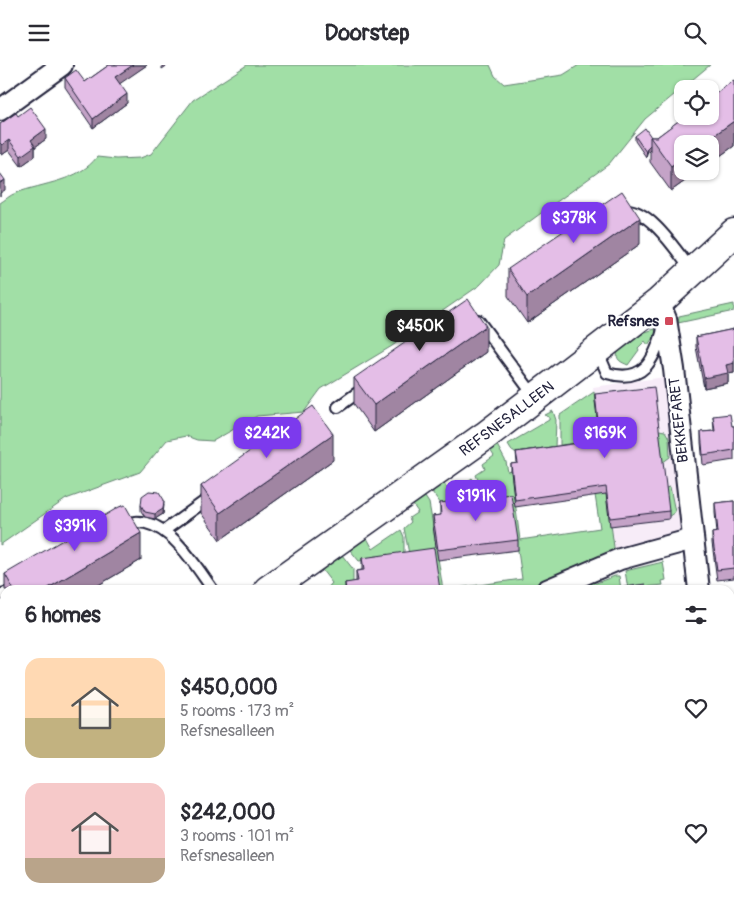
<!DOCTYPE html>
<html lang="en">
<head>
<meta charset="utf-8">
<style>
	:root { --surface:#fff; --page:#f2f2f3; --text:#2b2b33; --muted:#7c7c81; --accent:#7c3aed }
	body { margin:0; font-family:Pangolin,sans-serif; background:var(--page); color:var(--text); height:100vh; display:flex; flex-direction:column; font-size:19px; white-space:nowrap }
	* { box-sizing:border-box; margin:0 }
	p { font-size:16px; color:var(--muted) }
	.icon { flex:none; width:28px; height:28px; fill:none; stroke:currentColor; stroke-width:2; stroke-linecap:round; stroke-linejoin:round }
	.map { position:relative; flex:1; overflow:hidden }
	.drawer { position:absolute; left:0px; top:520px; width:735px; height:320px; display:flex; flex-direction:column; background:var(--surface); border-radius:15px 15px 0 0; box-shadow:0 1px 4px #0004 }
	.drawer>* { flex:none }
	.tools { position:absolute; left:674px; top:15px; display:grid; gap:10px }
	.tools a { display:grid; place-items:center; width:45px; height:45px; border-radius:10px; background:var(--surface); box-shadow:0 1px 4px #0004; font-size:25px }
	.price { position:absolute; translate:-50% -42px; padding:0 11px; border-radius:10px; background:var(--accent); color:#fff; font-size:16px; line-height:32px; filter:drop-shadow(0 1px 2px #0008) }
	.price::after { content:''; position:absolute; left:50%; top:30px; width:15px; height:11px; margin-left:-8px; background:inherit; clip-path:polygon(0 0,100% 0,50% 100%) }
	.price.on { background:#222; color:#fff }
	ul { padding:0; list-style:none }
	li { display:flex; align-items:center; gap:15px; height:125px; padding:0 25px }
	li span { display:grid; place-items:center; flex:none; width:140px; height:100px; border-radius:15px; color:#555 }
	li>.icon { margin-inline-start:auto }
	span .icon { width:60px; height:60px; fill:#fffc; stroke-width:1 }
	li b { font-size:21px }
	h2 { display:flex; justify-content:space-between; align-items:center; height:60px; padding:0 25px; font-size:21px }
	header { display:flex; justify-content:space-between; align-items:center; height:65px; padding:0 25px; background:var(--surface); font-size:22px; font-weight:700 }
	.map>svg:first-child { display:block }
</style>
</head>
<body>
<header><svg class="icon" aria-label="menu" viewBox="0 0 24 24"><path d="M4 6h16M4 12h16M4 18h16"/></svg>Doorstep<svg class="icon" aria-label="search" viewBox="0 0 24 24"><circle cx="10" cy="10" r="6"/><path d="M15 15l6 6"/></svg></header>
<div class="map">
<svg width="734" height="840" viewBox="0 0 734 840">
	<rect width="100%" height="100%" fill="#fff"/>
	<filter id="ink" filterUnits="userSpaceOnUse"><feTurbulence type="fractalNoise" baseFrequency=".02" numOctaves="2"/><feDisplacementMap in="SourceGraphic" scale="10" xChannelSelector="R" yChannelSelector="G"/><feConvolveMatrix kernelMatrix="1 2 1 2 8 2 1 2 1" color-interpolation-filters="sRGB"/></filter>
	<g filter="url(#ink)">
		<!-- built -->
		<polygon fill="#f7ecf8" points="665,312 684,471 615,490 593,322"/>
		<!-- green -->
		<g fill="#a1dfa6" stroke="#628070">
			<path d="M247 0H490L495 11 504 19 563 10 579 0H710L645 54 609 99 504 175 499 200 480 220 392 281 321 324 304 347 257 351 213 376 197 375 186 371 167 375 140 407 66 434 0 480V138C5 135 10 130 16 128 43 118 79 116 97 92L116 94 140 93 151 89 193 35Z"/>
			<polygon points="734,239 734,246 678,258 679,251"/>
			<path d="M655 264 656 268 648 280 645 276 638 283 639 285 628 300C621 297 615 295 618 286L645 267Z"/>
			<polygon points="594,327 615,490 533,525 438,525 409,489 404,463 411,457 409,453 418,447 413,440 425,432 429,438 433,461 443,525 522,514 513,450 486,435 476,410 485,404 483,399 494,391 490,385 497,380 506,397 508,407 511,406 520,475 600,463 587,377 560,380 560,350"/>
			<polygon points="553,346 556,355 555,382 513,387 508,379 549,355 549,352 545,350"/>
			<polygon points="659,365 665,366 669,373 670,392 662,398"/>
			<polygon points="472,413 481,428 481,435 475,435 474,428 465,429 466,437 441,439 432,427 444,418 451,429"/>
			<polygon points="670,422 675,447 668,452 665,423"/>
			<polygon points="401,465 404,472 404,490 359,496 350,485 367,473 373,484"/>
			<polygon points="342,490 353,504 353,518 357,525 326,525 332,518 322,505"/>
			<polygon points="663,497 666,515 662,516 663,520 628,524 625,506"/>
			<polygon points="615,511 619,511 621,525 587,525 586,515 591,514 593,517 596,518"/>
			<polygon points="0,779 5,783 5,810 0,810"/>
			<polygon points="68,835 117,835 113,840 68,840"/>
			<polygon points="119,835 145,835 145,840 116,840"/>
			<rect x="148" y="835" width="35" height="5"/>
			<polygon points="264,835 295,835 296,840 263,840"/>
			<polygon points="547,835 664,835 665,840 543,840"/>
		</g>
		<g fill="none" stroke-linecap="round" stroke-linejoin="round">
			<defs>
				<g id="lane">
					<path d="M623 145C649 142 677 187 692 206"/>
					<polyline points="478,255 535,332"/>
					<path d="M597 285 607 308C644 319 654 295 663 265"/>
					<polyline points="338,342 364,323"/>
					<path d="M122 460C163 443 194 499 213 525"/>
					<polyline points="165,465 212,431"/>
					<polyline points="2,529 5,528"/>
					<polyline points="0,633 5,640"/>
				</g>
				<g id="street">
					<polyline points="0,45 62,0"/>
					<polyline points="659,237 666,254 674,304 699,525"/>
					<polyline points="547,525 620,494 693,474"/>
					<polyline points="730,618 734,618"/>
					<polyline points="730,685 734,699"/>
					<polyline points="392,840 395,835"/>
				</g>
				<g id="secondary">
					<polyline points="268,525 485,371 536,332 659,237 734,168"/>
					<polyline points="0,753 5,747"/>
				</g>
			</defs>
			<!-- lane casing -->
			<use href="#lane" stroke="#22223b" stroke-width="14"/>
			<!-- street casing -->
			<use href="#street" stroke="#22223b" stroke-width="24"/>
			<!-- secondary casing -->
			<use href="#secondary" stroke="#22223b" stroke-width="31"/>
			<!-- lane -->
			<use href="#lane" stroke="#fff" stroke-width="10"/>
			<!-- street -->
			<use href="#street" stroke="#fff" stroke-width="20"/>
			<!-- secondary -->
			<use href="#secondary" stroke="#fff" stroke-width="28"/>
		</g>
		<!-- wall -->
		<g fill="#c4a3c7" stroke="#22223b">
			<polygon points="109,0 147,0 119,18 127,38 93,63 65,22 65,13 85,17"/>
			<polygon points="734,15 734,81 710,98 682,106 699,106 671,126 650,97 650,85 647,88 646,92 635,76 635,71 651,72 657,72"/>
			<polygon points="18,51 46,74 35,82 35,91 21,101 9,85 2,90 0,88 0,59"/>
			<polygon points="640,179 527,258 508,231 508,204"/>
			<polygon points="734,264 734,308 728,309 728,318 704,323 696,282 696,272"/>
			<polygon points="486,287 374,367 354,339 354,313"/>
			<polygon points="595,329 669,446 669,454 610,461 606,429 515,442 511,406 511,399 517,398 516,387 600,375 595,336"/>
			<polygon points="713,351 732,361 734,361 734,395 703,400 701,377 701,367 714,366"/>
			<polygon points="333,395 220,475 201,448 201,421"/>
			<polygon points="734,436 734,513 717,515 712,478 712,468 717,467 715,448 715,438"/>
			<polygon points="440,438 518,475 518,485 438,495 433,461 433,451 440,450"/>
			<polygon points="141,440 164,440 163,449 155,454 145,452 141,446"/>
			<polygon points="362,493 440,525 345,525 345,518 356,517 356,506 362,505"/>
			<polygon points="141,495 90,525 5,525 5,509"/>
		</g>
		<!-- shaded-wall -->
		<g fill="#a085a2" stroke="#22223b">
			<polygon points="133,0 147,0 115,22 115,12"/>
			<polygon points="162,0 168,0 162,4"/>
			<polygon points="127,29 127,38 93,63 93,54"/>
			<polygon points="734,56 734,81 710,98 710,79 702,79"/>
			<polygon points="46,64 46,74 35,82 35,91 21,101 21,91 31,75"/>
			<polygon points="9,75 9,85 2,90 2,80"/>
			<polygon points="650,80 650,85 647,88 646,92 647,83"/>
			<polygon points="682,93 682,106 699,106 671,126 671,101"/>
			<polygon points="5,115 5,125 0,128 0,131 0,118"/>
			<polygon points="640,153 640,179 527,258 527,232"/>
			<polygon points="486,261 486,287 374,367 374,340"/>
			<polygon points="734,298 734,308 728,309 728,318 704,323 704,313 726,300"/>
			<polygon points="333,369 333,395 220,475 220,448"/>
			<polygon points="164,435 163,449 155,454 155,449"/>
			<polygon points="141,468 141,495 90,525 45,525"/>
		</g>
		<!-- building -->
		<g fill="#e4bee7" stroke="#22223b">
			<polygon points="109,0 133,0 115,12 127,29 93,54 65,13 76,5 85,17"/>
			<polygon points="734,15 734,56 702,79 682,79 682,93 671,101 650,72 657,72 685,51 710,51 710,33"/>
			<polygon points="30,42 46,64 31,75 35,81 21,91 9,75 2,80 0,78 0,59 16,48 18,51"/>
			<polygon points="645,63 651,72 650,72 650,80 647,83 646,87 635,71"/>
			<polygon points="0,108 5,115 0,118"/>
			<polygon points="622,126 640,153 527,232 508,204"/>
			<polygon points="468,234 486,261 374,340 354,313"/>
			<polygon points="734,264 734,298 726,300 728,308 704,313 696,272"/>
			<polygon points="654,322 669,446 610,453 606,422 515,435 511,399 518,398 516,387 600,375 595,329"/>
			<polygon points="313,341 333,369 220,448 201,421"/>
			<polygon points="730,349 732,361 734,361 734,385 703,390 701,367 715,366 713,351"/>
			<polygon points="149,426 159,427 164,435 163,444 155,449 145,447 141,440 142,431"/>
			<polygon points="511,429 518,475 438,485 433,451 441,450 440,438"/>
			<polygon points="734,436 734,503 717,505 712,468 718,467 715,438"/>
			<polygon points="125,440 141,468 45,525 14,525 5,509 119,442"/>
			<polygon points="434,483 440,525 346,525 345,518 358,516 356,506 364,505 362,493"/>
			<polygon points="645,519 646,525 605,525"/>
			<polygon points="5,807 5,835 69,835 70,840 0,840 0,818 4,818 0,814 0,808"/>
			<polygon points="725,836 727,840 718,840"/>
			<polygon points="704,837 706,840 698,840"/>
		</g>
	</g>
	<!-- markers -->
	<rect fill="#d1495b" stroke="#fff" stroke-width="2" x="664" y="251" width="10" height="10" rx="2.5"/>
	<g text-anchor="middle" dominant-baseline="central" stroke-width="4.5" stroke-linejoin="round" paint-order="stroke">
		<!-- poi labels -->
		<g font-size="15" font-weight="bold" fill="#22223b" stroke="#fff" text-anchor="end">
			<text x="659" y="256">Refsnes</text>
		</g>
		<!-- street labels -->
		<g font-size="15" fill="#22223b" stroke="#fff">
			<text transform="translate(507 354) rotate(-37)">REFSNESALLEEN</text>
			<text transform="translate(679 355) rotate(-96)">BEKKEFARET</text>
		</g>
	</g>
</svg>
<div class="tools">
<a><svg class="icon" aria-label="locate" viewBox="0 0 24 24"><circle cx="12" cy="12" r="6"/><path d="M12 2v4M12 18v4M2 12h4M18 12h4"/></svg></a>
<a><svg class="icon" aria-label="layers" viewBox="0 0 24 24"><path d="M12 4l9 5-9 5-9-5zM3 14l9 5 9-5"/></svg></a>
</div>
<b class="price" style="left:574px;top:179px">$378K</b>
<b class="price on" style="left:420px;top:287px">$450K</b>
<b class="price" style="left:267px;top:394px">$242K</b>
<b class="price" style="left:605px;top:394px">$169K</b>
<b class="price" style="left:476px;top:457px">$191K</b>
<b class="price" style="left:75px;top:487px">$391K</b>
<section class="drawer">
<h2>6 homes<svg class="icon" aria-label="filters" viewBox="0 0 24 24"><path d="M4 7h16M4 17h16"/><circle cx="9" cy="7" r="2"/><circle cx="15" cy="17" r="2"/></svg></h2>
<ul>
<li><span style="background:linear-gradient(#ffd9b3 60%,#c2b280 0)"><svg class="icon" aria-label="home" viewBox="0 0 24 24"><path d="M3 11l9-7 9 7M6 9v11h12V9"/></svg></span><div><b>$450,000</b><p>5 rooms · 173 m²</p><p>Refsnesalleen</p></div><svg class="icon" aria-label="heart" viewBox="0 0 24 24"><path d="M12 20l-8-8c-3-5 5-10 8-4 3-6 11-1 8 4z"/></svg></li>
<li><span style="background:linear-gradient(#f6c9c9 75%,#b9a48a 0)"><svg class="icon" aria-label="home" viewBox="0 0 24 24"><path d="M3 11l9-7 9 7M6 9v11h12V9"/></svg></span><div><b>$242,000</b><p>3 rooms · 101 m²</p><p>Refsnesalleen</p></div><svg class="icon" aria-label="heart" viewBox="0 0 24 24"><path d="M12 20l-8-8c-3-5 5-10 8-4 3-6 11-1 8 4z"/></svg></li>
</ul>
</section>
</div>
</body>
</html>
